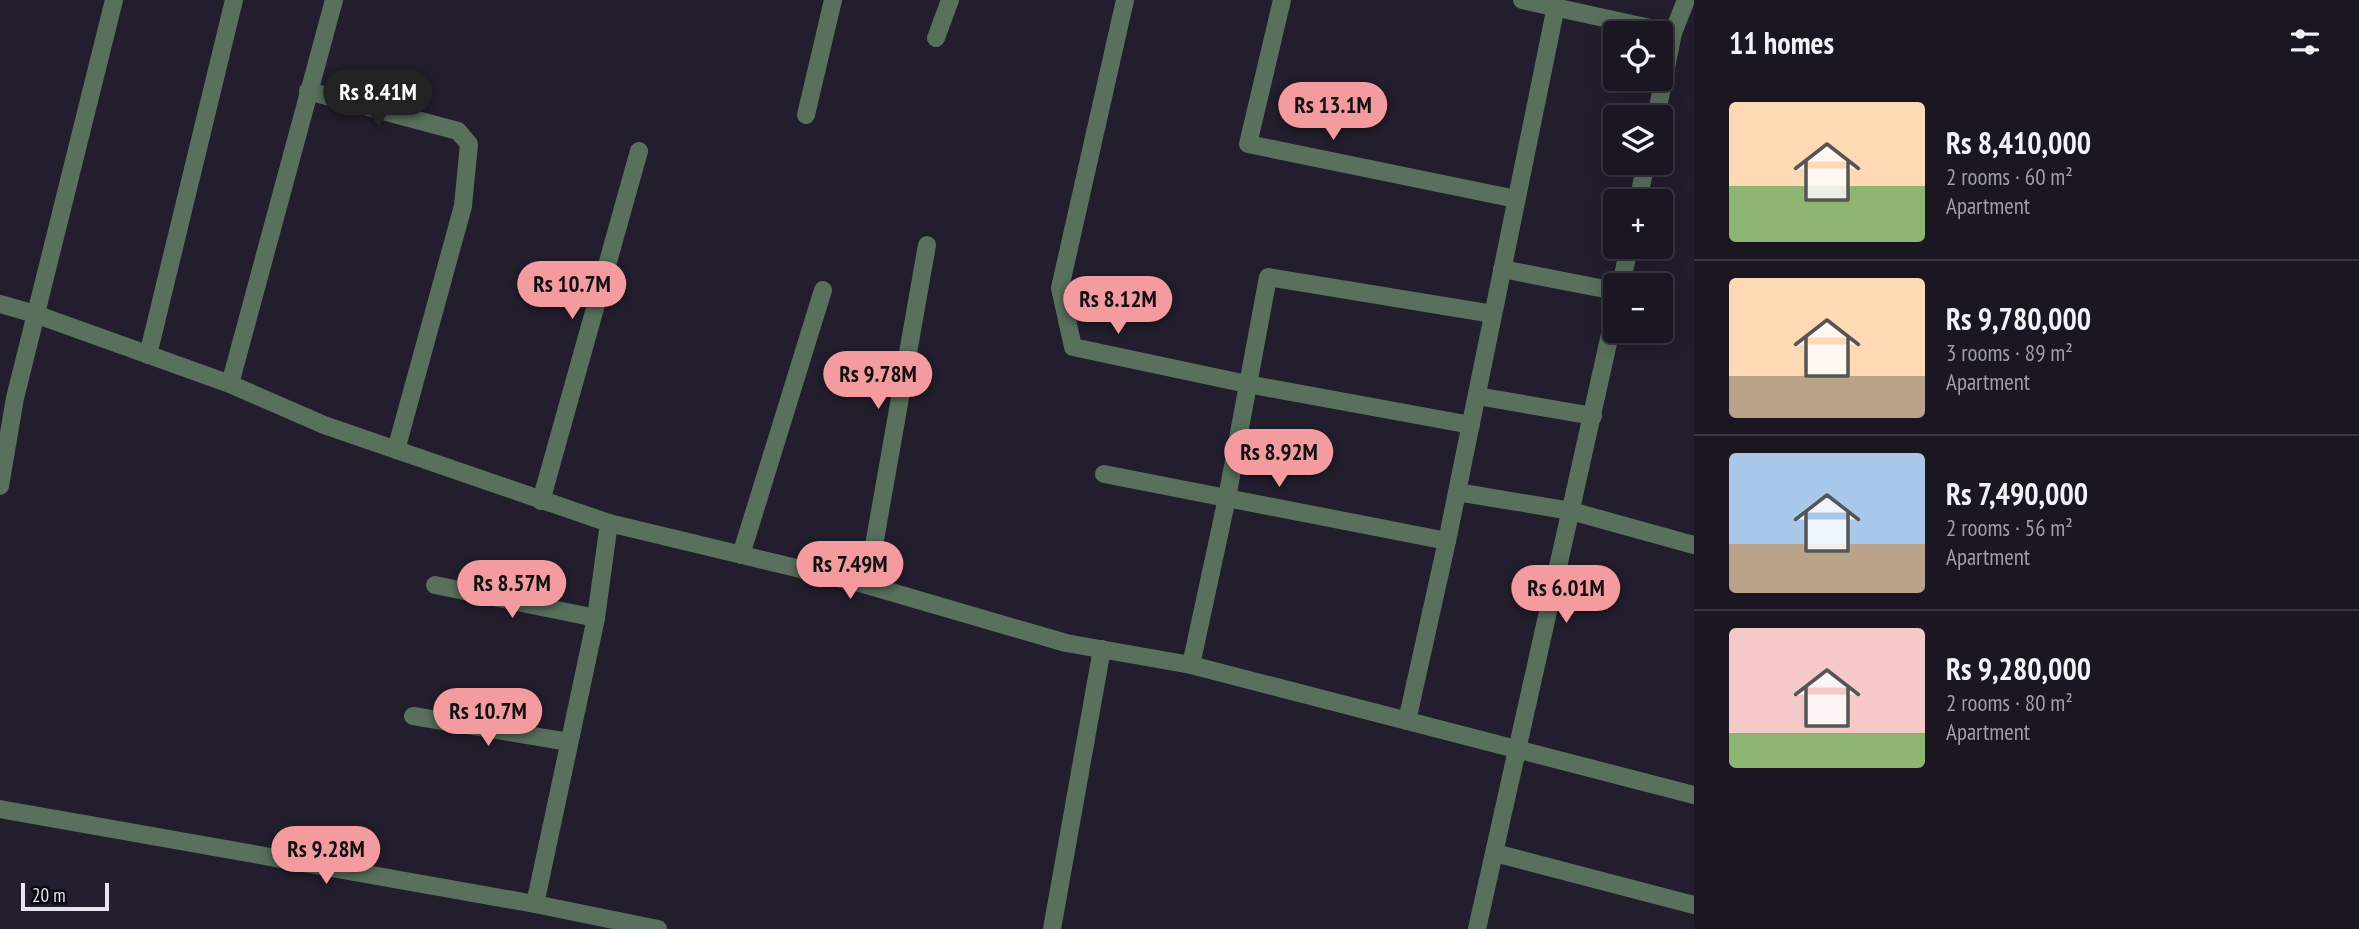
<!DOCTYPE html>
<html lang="en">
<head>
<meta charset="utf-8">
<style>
	:root { --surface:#1a1622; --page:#27232f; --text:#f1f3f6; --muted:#9f9fa5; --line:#383540; --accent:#f49b9f }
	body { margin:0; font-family:"PT Sans Narrow",sans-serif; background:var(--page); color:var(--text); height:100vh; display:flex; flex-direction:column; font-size:26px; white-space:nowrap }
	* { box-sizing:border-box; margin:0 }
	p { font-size:23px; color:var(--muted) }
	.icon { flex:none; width:38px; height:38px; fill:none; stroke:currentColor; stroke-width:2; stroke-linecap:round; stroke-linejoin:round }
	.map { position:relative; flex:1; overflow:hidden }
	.sheet { display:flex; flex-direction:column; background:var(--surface); width:665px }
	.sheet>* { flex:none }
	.fabs { position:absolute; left:1603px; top:21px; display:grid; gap:14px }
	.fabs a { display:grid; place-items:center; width:70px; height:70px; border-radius:7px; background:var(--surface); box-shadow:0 4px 18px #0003,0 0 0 2px var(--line); font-size:35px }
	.scale { position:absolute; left:21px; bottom:18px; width:88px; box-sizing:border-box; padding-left:7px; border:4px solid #e7e4ee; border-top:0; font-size:19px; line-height:24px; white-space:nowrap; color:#e7e4ee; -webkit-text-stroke:5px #0b0910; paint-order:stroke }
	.price { position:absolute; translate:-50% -60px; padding:0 16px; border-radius:24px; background:var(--accent); color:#111; font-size:23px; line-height:46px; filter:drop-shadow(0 2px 4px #0008) }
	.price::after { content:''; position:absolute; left:50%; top:42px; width:21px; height:16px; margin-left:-10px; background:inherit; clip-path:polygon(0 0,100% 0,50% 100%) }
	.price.on { background:#222; color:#fff }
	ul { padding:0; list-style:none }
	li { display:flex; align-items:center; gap:21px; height:175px; padding:0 35px }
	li+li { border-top:2px solid var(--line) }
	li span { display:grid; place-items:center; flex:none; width:196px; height:140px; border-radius:7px; color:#555 }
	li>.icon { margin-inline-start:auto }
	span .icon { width:84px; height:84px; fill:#fffc; stroke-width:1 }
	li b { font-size:30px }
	h2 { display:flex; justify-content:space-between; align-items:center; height:84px; padding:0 35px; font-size:30px }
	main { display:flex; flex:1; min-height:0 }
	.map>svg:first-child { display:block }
</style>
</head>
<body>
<main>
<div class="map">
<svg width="1694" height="929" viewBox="0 0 1694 929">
	<rect width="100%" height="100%" fill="#231e2d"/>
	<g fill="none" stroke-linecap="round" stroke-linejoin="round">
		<!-- minor -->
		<g stroke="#58705c" stroke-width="18">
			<polyline points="1125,0 1060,288 1073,347 1247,384 1471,425"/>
			<polyline points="1282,0 1248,144 1516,199"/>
			<polyline points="1522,0 1673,33 1656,117"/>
			<polyline points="1673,33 1686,0"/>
			<polyline points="936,38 950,0"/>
			<polyline points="308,91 458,131 469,144 463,206 396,450"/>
			<polyline points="806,115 833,0"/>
			<polyline points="1638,201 1646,163"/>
			<polyline points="1502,269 1615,291"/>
			<polyline points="1621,285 1629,247"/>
			<polyline points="0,304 35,314 230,384 324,425 609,523 867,585 1066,643 1191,665 1694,795"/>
			<polyline points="148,355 234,0"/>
			<polyline points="230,384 334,0"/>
			<polyline points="1477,396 1593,416"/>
			<polyline points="1104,474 1447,541"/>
			<polyline points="0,486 15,398 114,0"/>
			<polyline points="1457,492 1571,511 1694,545"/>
			<polyline points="541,501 639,151"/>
			<polyline points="741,555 823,290"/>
			<polyline points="435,585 596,618"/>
			<polyline points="867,585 927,245"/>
			<polyline points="1191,665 1227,498 1268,277 1493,314"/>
			<polyline points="413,716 569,742"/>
			<polyline points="1407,721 1447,541 1556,6"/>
			<polyline points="0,809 535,904 658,929"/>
			<polyline points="1495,853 1694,905"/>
			<polyline points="535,904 596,618 609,523"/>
			<polyline points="1052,929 1102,649"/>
			<polyline points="1477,929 1615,312"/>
		</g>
	</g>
</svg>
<div class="fabs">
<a><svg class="icon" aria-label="locate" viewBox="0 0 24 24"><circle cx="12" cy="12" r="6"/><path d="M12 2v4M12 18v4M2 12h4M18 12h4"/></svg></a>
<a><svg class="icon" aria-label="layers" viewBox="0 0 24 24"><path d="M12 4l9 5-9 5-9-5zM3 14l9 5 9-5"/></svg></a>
<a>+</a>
<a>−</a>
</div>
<div class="scale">20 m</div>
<b class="price on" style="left:378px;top:129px">Rs 8.41M</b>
<b class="price" style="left:1333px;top:142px">Rs 13.1M</b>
<b class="price" style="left:572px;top:321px">Rs 10.7M</b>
<b class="price" style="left:1118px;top:336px">Rs 8.12M</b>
<b class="price" style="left:878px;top:411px">Rs 9.78M</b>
<b class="price" style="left:1279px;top:489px">Rs 8.92M</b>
<b class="price" style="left:850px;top:601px">Rs 7.49M</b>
<b class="price" style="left:512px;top:620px">Rs 8.57M</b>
<b class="price" style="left:1566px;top:625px">Rs 6.01M</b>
<b class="price" style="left:488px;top:748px">Rs 10.7M</b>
<b class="price" style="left:326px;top:886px">Rs 9.28M</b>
</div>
<section class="sheet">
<h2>11 homes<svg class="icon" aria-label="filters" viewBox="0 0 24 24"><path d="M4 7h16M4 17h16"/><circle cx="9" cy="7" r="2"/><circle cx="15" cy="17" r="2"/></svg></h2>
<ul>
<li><span style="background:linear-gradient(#ffd9b3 60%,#8fb573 0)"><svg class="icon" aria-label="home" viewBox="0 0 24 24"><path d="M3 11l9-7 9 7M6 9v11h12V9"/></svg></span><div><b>Rs 8,410,000</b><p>2 rooms · 60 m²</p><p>Apartment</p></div></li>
<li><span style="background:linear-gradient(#ffd9b3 70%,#b9a48a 0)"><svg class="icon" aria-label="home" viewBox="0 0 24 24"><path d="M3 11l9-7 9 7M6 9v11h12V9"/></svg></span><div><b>Rs 9,780,000</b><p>3 rooms · 89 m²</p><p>Apartment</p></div></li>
<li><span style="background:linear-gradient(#a9c7e8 65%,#b9a48a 0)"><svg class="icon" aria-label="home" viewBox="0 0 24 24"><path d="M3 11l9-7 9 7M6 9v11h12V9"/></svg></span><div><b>Rs 7,490,000</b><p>2 rooms · 56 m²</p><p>Apartment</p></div></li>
<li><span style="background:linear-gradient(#f6c9c9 75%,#8fb573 0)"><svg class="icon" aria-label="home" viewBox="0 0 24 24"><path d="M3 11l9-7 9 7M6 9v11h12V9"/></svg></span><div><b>Rs 9,280,000</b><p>2 rooms · 80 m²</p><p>Apartment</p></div></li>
</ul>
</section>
</main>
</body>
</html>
